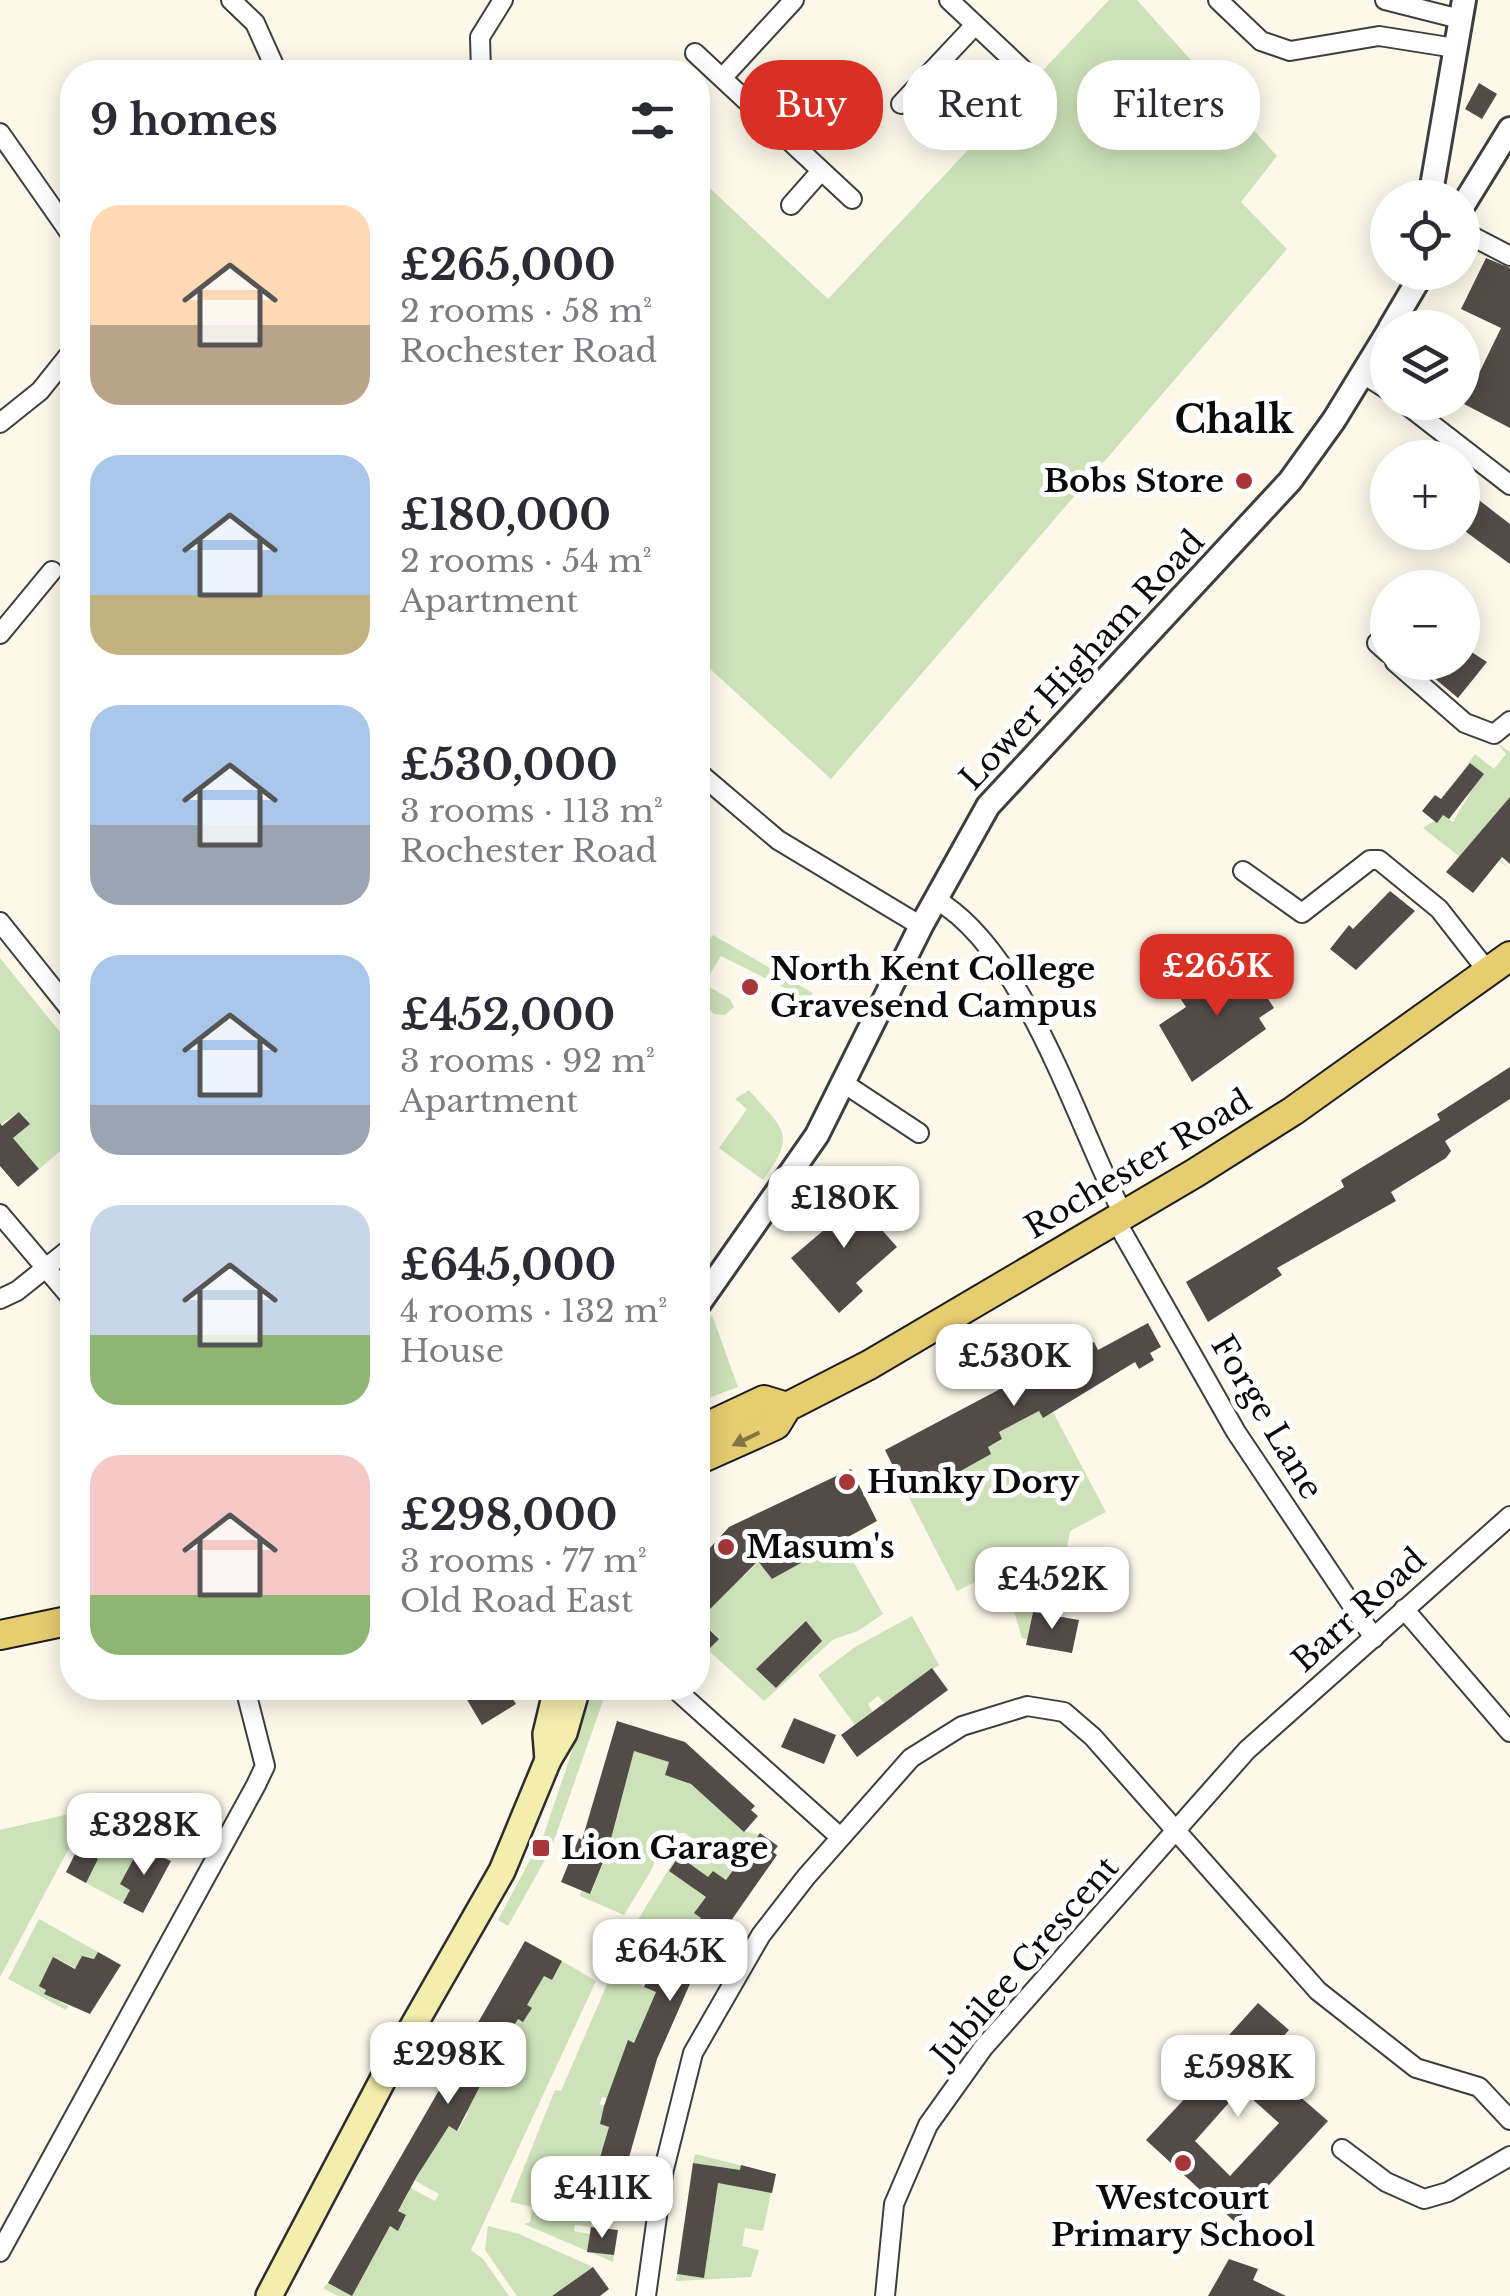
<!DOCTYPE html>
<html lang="en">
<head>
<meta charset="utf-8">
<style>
	:root { --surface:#fff; --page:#f7f7f7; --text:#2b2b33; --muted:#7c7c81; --accent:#d93025 }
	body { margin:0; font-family:"Libre Baskerville",serif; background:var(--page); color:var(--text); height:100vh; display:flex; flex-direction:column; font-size:38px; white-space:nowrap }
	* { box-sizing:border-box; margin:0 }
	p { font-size:32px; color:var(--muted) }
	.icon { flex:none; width:55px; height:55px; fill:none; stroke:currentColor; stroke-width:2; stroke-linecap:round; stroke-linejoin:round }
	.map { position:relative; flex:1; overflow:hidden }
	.side { position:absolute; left:60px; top:60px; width:650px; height:1640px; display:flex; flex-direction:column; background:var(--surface); border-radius:40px; box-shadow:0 5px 25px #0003 }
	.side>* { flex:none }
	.top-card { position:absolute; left:740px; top:60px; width:620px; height:90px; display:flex; gap:20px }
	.controls { position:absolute; left:1370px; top:180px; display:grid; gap:20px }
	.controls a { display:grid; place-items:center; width:110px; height:110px; border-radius:50%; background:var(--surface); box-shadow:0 5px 25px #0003; font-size:50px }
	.price { position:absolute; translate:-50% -85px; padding:0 22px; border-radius:20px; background:#fff; color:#222; font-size:32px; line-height:65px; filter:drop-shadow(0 2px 5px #0008) }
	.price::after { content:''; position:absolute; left:50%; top:60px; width:30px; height:22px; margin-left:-15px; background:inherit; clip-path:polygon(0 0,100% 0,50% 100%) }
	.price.active { background:var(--accent); color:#fff }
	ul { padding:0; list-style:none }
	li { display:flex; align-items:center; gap:30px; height:250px; padding:0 30px }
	li span { display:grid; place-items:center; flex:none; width:280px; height:200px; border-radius:30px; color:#555 }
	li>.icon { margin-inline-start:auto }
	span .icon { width:120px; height:120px; fill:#fffc; stroke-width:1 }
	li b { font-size:42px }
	h2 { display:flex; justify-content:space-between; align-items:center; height:120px; padding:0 30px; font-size:42px }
	.tag { padding:0 35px; border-radius:40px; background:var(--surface); box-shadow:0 5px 25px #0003; font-size:35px; line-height:90px }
	.tag.active { background:var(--accent); color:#fff }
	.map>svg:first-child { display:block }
</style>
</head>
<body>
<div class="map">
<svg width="1510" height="2296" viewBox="0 0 1510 2296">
	<rect width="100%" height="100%" fill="#fcf9eb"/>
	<!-- green -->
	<g fill="#cde2b9">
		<polygon points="1109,0 1137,0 1277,156 1241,202 1287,249 831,779 698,658 698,177 828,299"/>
		<polygon points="1497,743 1510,752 1510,815 1484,843 1508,867 1473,844 1465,861 1423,828 1443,815 1453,822 1476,783 1462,772 1475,754 1494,769 1506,754"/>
		<polygon points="713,935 813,993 809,1000 721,956 704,984 730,999 734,1007 725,1015 714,1014 698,1000 698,964 703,957 699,954"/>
		<polygon points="0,958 72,1047 72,1141 39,1169 13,1138 29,1124 20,1112 0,1124"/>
		<path d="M749 1090C783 1130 798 1133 763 1180L719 1148 747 1109 735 1099Z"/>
		<polygon points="712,1315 738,1387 703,1400 698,1399 698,1334"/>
		<polygon points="1039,1411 1053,1412 1106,1512 1070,1531 1055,1616 1033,1612 1027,1639 1022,1638 1001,1569 957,1591 903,1486 923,1475 918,1465 986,1434 992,1445 1002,1440 997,1429 1001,1431"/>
		<polygon points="809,1522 835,1529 883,1614 858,1631 834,1639 764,1701 708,1650 719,1638 698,1618 704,1608 698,1600 734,1567 744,1576 756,1564 753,1550 772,1579 791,1568 795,1539 807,1561 824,1552"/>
		<polygon points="912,1616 939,1665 884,1703 878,1696 868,1704 873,1712 855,1725 818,1675 855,1647"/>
		<polygon points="640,1688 634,1694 615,1691 604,1698 551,1849 508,1926 498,1920 544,1834 593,1689"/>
		<path d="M631 1749 669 1762 743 1831 764 1836H757L726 1880 713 1871 709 1876 723 1887 695 1913 701 1918 691 1934 712 1948 703 1952 666 1936 661 1981 641 1972 636 1983 656 1992 634 2043 628 2041C619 2062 617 2079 617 2101L602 2097 600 2104 605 2106 600 2124 609 2127 603 2146 606 2152 601 2151 597 2165 617 2171 598 2182 589 2181 587 2194 596 2195 591 2227 575 2225 574 2231 590 2234 588 2252 614 2255 613 2262 524 2224 530 2222 533 2207 510 2202 555 2090 561 2091 628 1936 683 1846 694 1840 685 1833H664L652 1869 624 1915 580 1896 582 1890 591 1893 608 1851Z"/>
		<polygon points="90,1809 0,1977 0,1830"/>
		<polygon points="95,1821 151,1851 130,1868 159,1884 155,1890 131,1888 123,1903 66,1872"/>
		<polygon points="39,1919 98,1952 94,1959 90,1957 86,1970 110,1985 59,1960 51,1961 46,1972 53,1976 44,1993 68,2006 66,2010 8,1979"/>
		<polygon points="562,1961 596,1981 471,2250 483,2259 509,2296 338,2296 323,2288 328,2283 351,2295 390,2226 398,2230 406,2216 398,2211 409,2192 407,2186 435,2201 439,2194 414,2180 449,2126 458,2131 468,2113 440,2090 441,2086 469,2102 495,2046 501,2049 508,2037 502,2033 527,2005 532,1983"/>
		<polygon points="695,2154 775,2174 763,2231 745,2228 742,2246 759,2250 751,2277 676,2281 677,2274 703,2278 718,2183 727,2184 729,2169 693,2163"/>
		<polygon points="488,2226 519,2234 593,2267 552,2296 517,2296 485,2250"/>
	</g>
	<!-- building -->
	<g fill="#524c48" fill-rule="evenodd">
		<polygon points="1479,83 1497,94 1482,119 1465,109"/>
		<polygon points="1486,258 1510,268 1510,428 1464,404 1501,328 1461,309"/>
		<polygon points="1462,487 1510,524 1510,564 1462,529"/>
		<polygon points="1462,646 1487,662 1458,698 1415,662 1462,662"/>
		<polygon points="1470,763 1484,774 1449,819 1443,815 1437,823 1422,811 1435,795 1441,799"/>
		<polygon points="1510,797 1510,864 1502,857 1473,893 1446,872"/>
		<polygon points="1390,891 1415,911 1356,970 1330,949 1349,925 1353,929"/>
		<polygon points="1240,956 1274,1008 1259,1018 1266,1029 1192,1082 1159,1025 1186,1007 1180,998"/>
		<polygon points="1510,1067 1510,1099 1445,1141 1451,1151 1446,1158 1391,1192 1396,1201 1277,1268 1282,1275 1208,1322 1186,1282 1344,1187 1341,1180 1440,1120 1437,1114"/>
		<polygon points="19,1112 30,1124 13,1138 39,1169 18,1187 0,1166 0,1123 2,1126"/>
		<polygon points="845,1188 897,1247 856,1283 863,1291 839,1313 791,1258 831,1224 819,1211"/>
		<polygon points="1148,1323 1161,1347 1150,1353 1154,1360 1139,1369 1135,1362 1043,1418 1039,1411 999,1432 1002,1439 988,1447 991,1454 930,1488 923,1475 903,1486 885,1450 1051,1362 1053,1366 1094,1342 1098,1350"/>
		<polygon points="851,1469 877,1521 772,1579 758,1561 699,1620 719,1639 708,1650 698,1641 698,1561 729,1527"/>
		<polygon points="1033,1612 1079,1620 1072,1653 1026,1645"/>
		<polygon points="806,1621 822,1641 776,1688 756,1669"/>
		<polygon points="932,1668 948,1690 857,1757 841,1735"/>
		<polygon points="460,1688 506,1688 516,1704 482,1725"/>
		<polygon points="794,1718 836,1735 824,1764 781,1747"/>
		<polygon points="617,1721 685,1742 755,1806 751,1810 758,1816 744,1832 691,1784 665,1775 669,1762 634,1751 608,1850 590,1894 561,1882 579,1838 582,1840"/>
		<polygon points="760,1833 778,1846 773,1852 777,1855 712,1948 707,1945 657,2059 622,2182 622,2200 589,2194 609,2127 600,2124 604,2106 628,2040 634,2043 656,1992 644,1987 666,1936 684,1944 701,1918 694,1913 706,1897 669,1871 679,1856 708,1877 713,1871 726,1880"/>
		<polygon points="140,1847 171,1861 143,1913 123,1903 130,1890 120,1884"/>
		<polygon points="78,1848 98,1859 86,1883 66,1872"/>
		<polygon points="525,1941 562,1961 552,1980 544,1976 527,2005 532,2008 523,2022 518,2019 499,2049 457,2131 449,2126 417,2176 398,2211 406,2215 398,2231 390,2226 352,2296 328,2283"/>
		<polygon points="98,1952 121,1965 90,2014 44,1994 46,1990 39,1986 53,1957 75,1969 82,1956 94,1959"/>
		<path d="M1258 2003 1289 2030 1260 2062 1328 2121 1235 2222 1146 2140 1190 2093 1183 2086ZM1241 2089 1279 2123 1230 2176 1195 2141Z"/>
		<polygon points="693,2163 740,2170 741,2165 776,2174 772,2193 718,2183 704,2278 677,2274"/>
		<polygon points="591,2227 618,2230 614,2255 587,2252"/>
		<polygon points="1229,2259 1258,2269 1253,2280 1286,2296 1208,2296"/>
		<polygon points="593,2267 609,2289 600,2296 552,2296"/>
	</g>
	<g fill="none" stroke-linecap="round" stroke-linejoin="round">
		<defs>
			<g id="minor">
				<polyline points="231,0 255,23 277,72"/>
				<polyline points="949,0 1033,79"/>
				<polyline points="1218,0 1261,41 1290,51 1379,36 1455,48"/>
				<polyline points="1385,0 1460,19"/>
				<polyline points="695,53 852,199"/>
				<polyline points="481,72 480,37 503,0"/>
				<polyline points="724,76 794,0"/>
				<polyline points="901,104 975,25"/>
				<polyline points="0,133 72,236"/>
				<polyline points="791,205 821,171"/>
				<polyline points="1462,231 1510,256"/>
				<polyline points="1363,374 1388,390"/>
				<polyline points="1403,402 1510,485"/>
				<polyline points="0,423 40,391 72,351"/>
				<polyline points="0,634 52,571"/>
				<polyline points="1377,643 1388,653"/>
				<polyline points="1395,662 1465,723 1494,734 1510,721"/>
				<polyline points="698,772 778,840 921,926"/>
				<polyline points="1243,871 1302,913 1370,860 1379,860 1439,909 1489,973"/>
				<path d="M935 899C1025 950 1077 1125 1124 1216"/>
				<polyline points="0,922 72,1012"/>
				<polyline points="845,1084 919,1133"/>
				<polyline points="0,1214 72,1299"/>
				<polyline points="1116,1221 1236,1432 1374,1638"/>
				<polyline points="0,1299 17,1291 72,1247"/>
				<polyline points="1404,1609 1510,1732"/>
				<polyline points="674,1688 840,1837"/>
				<polyline points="1342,2149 1386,2182 1424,2199 1448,2192 1510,2156"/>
				<polyline points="0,2252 256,1785 265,1766 245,1688"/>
				<polyline points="646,2296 663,2173 693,2053 761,1935 806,1877 911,1758 962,1726 1027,1706 1064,1712 1093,1737 1318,1991 1416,2068 1479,2087 1510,2120"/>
				<polyline points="885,2296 894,2204 928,2125 983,2048 1247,1750 1510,1516"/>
			</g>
			<g id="tertiary">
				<polyline points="1430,198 1464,0"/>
				<polyline points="1462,207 1510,129"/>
				<polyline points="1390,328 1423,272"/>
				<polyline points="698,1305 817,1135 921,926 988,806 1290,481 1334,420 1388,332"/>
			</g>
			<g id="secondary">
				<polyline points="548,1760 546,1734 557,1688"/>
				<polyline points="269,2296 388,2070 502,1871 548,1760 564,1733 577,1688"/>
			</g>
			<g id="primary">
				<polyline points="698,1431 764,1400 787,1407"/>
				<polyline points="698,1460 776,1425 787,1407 869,1365 1195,1173 1293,1111 1510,956"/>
				<polyline points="0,1635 72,1620"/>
			</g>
		</defs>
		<!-- minor casing -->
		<use href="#minor" stroke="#3e3e3e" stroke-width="22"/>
		<!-- tertiary casing -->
		<use href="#tertiary" stroke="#3e3e3e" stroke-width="28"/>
		<!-- secondary casing -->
		<use href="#secondary" stroke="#2d2d2d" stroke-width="30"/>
		<!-- primary casing -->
		<use href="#primary" stroke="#1c1c1c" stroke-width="32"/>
		<!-- minor -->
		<use href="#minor" stroke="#fff" stroke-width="18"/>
		<!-- tertiary -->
		<use href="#tertiary" stroke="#fff" stroke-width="22"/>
		<!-- secondary -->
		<use href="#secondary" stroke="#f4eeae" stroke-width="25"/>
		<!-- primary -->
		<use href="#primary" stroke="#e6cd71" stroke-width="28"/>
	</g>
	<!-- one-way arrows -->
	<defs><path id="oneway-solid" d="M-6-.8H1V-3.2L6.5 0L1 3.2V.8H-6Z" transform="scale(2.5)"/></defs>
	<use fill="#837643" href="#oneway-solid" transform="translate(746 1439) rotate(154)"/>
	<!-- markers -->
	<g fill="#a73638" stroke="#fff" stroke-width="4">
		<circle cx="1244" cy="481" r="10"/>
		<circle cx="750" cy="987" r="10"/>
		<circle cx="847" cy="1482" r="10"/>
		<circle cx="726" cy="1547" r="10"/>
		<rect x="531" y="1838" width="20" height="20" rx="5"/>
		<circle cx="1183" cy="2163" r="10"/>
	</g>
	<g text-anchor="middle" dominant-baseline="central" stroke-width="10" stroke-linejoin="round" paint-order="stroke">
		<!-- poi labels -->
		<g font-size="32" font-weight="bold" fill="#0b0b0b" stroke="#fff" text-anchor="start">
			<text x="1224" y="481" text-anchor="end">Bobs Store</text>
			<text x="770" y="969">North Kent College<tspan x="770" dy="37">Gravesend Campus</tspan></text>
			<text x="867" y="1482">Hunky Dory</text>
			<text x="746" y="1547">Masum's</text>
			<text x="561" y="1848">Lion Garage</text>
			<text x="1183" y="2198" text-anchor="middle">Westcourt<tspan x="1183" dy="37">Primary School</tspan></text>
		</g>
		<!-- street labels -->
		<g font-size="32" fill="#0b0b0b" stroke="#fff">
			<text transform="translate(1082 660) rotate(-47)">Lower Higham Road</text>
			<text transform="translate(1138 1164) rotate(-31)">Rochester Road</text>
			<text transform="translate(1267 1417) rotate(59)">Forge Lane</text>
			<text transform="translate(1359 1610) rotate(-42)">Barr Road</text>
			<text transform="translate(1025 1961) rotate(-49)">Jubilee Crescent</text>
		</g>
		<!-- quarter labels -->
		<g font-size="38" font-weight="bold" fill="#0b0b0b" stroke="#fff">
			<text x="1234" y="419">Chalk</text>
		</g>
	</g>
</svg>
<div class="controls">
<a><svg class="icon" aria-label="locate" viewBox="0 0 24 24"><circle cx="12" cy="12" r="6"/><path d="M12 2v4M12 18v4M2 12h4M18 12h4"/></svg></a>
<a><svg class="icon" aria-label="layers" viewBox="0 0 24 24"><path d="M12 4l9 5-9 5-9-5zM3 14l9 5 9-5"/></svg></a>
<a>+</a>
<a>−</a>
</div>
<b class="price active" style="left:1217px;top:1019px">£265K</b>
<b class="price" style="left:844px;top:1251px">£180K</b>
<b class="price" style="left:1014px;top:1409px">£530K</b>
<b class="price" style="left:1052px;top:1632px">£452K</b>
<b class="price" style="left:144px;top:1878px">£328K</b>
<b class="price" style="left:670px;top:2004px">£645K</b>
<b class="price" style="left:448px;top:2107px">£298K</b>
<b class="price" style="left:1238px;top:2120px">£598K</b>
<b class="price" style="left:602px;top:2241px">£411K</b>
<div class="top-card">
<a class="tag active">Buy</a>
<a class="tag">Rent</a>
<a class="tag">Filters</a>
</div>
<section class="side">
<h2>9 homes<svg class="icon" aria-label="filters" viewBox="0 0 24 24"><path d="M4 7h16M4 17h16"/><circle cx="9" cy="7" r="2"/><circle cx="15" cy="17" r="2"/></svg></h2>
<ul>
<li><span style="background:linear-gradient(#ffd9b3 60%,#b9a48a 0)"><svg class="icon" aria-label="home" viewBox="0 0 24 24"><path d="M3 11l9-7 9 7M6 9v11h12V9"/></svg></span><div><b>£265,000</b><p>2 rooms · 58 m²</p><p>Rochester Road</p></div></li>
<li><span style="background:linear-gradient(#a9c7e8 70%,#c2b280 0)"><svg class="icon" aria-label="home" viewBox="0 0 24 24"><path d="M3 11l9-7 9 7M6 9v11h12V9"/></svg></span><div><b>£180,000</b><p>2 rooms · 54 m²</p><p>Apartment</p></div></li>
<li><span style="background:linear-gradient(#a9c7e8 60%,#9aa5b1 0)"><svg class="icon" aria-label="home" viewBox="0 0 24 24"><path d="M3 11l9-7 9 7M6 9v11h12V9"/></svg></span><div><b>£530,000</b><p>3 rooms · 113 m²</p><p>Rochester Road</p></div></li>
<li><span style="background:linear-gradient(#a9c7e8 75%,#9aa5b1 0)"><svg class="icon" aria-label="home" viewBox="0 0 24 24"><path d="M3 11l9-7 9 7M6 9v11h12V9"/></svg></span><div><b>£452,000</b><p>3 rooms · 92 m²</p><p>Apartment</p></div></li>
<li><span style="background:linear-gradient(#c9d6e8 65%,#8fb573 0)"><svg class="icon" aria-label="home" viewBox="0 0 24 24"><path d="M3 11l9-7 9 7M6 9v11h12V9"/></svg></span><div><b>£645,000</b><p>4 rooms · 132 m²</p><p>House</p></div></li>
<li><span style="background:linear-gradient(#f6c9c9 70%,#8fb573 0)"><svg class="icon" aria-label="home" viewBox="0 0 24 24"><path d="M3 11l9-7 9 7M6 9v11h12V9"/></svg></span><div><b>£298,000</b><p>3 rooms · 77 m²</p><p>Old Road East</p></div></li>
</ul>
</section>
</div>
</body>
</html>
